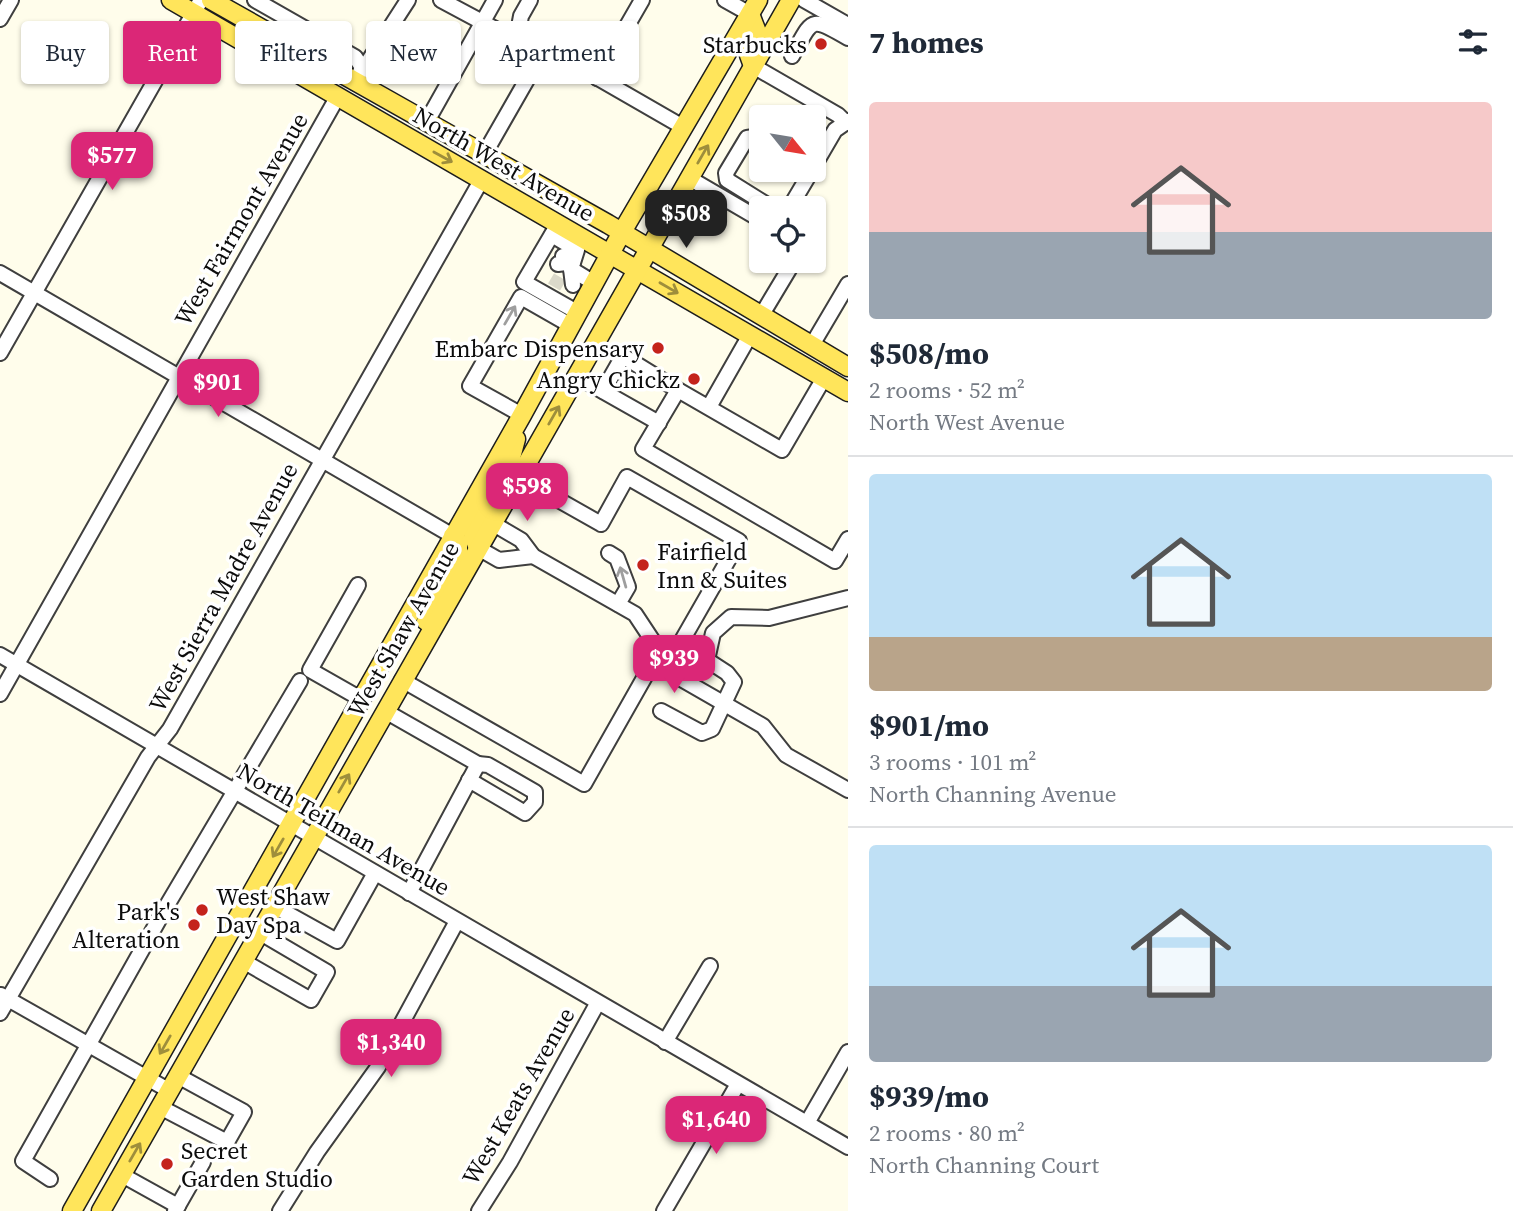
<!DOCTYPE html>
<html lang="en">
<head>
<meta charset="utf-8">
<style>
	:root { --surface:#fff; --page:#f6f6f7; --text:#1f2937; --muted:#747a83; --line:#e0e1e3; --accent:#db2777 }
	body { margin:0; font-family:"Source Serif 4",serif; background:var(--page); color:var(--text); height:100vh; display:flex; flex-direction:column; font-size:26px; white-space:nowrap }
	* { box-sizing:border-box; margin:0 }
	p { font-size:23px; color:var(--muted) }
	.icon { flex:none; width:38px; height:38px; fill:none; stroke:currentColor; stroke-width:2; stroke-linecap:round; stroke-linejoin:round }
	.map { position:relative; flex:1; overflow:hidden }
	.panel { display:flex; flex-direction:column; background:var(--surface); width:665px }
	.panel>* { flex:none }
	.top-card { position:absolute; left:21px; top:21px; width:665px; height:63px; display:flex; gap:14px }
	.needle { width:46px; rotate:120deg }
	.tools { position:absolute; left:749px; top:105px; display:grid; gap:14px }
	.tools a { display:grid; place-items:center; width:77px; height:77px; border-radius:7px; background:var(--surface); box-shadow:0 2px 5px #0004; font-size:35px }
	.price { position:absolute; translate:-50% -60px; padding:0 16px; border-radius:14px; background:var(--accent); color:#fff; font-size:23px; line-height:46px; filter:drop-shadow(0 2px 4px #0008) }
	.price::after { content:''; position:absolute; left:50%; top:42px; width:21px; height:16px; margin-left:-10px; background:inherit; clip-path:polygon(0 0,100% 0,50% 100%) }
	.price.on { background:#222; color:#fff }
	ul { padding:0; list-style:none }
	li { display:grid; align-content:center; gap:14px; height:371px; padding:0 21px }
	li+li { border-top:2px solid var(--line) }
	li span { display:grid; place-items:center; height:217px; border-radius:7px; color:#555 }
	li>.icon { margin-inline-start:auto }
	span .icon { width:126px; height:126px; fill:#fffc; stroke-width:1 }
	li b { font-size:30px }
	h2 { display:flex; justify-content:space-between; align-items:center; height:84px; padding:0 21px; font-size:30px }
	.pill { padding:0 24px; border-radius:7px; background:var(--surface); box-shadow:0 2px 5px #0004; font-size:24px; line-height:63px }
	.pill.on { background:var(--accent); color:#fff }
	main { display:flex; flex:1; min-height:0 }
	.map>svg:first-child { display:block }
</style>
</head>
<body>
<main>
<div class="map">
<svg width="848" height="1211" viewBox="0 0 848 1211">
	<rect width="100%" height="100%" fill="#fffdeb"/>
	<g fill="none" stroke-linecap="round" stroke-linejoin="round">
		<!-- minor-tunnel -->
		<polyline stroke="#dbd9ca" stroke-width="14" stroke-dasharray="14 7" stroke-linecap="butt" points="554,287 560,277"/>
		<defs>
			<g id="minor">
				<polyline points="255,0 355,57 362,67 356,83"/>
				<polyline points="441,0 497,30 518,32 683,127"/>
				<polyline points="725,0 750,14"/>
				<polyline points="804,0 848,25"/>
				<polyline points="0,19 11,0"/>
				<polyline points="518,32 521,16 530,0"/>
				<path d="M792 56C813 19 809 15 848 38"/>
				<polyline points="753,66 838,115 846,123"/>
				<polyline points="362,67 368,62 408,0"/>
				<polyline points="597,78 642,0"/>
				<polyline points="426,123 495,0"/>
				<polyline points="760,136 747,138 726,173 727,180 772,208"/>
				<polyline points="485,153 545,48"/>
				<polyline points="814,166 835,130 848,121"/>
				<polyline points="689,178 761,220"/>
				<polyline points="793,208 790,207 812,170"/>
				<polyline points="814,221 816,222 814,227"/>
				<polyline points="558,224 524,282 577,312"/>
				<polyline points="552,235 577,250 571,269"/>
				<polyline points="558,264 573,262 563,256"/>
				<polyline points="0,273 453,536"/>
				<polyline points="573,285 571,269 594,283"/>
				<polyline points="761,316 794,261"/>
				<polyline points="812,345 848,284"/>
				<polyline points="0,353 201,0"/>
				<polyline points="576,376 659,423"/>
				<polyline points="824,378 782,450 678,390 643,449 835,561 848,539"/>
				<polyline points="603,391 623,356 678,390"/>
				<polyline points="709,407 750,335"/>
				<polyline points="522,415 470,386 521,297 570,325"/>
				<polyline points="492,523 521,540 533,556 635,614 676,676 763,726 786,755 848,790"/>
				<polyline points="478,548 499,560 533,556"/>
				<polyline points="609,553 617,558 628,587 618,604"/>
				<polyline points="358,585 310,670 361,699"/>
				<polyline points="0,655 848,1147"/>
				<polyline points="402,680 584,784 652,664 676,651 739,541 627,477 601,524 518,477"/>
				<polyline points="0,694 338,96"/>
				<polyline points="385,711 478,764 409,893"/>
				<polyline points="661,711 702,733 712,729 734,682 727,673 707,660 713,633 731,617 769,618 848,598"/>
				<polyline points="469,780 525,813 535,802 535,792 488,765 478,764"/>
				<polyline points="274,906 337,941 375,873"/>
				<polyline points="243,961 311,1000 327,972 259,932"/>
				<polyline points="1,995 170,1091"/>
				<polyline points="0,1013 148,757 170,729 482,179"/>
				<polyline points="665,1042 710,966"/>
				<polyline points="160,1107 227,1142 244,1112 178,1076"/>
				<polyline points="807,1123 848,1052"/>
				<polyline points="122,1175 178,1206"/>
				<polyline points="50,1179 23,1161 166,907 300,681"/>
				<polyline points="175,1211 203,1162"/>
				<polyline points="280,1211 317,1152 378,1067 457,921"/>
				<polyline points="479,1211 510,1162 597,1004"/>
				<polyline points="664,1211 738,1084"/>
			</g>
			<g id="major">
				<polyline points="171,0 848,392"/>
				<polyline points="211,0 608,224 848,367"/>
				<polyline points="750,14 757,32 749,55 753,66"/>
				<polyline points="478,548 473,535 475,528 508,469 516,439"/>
				<polyline points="426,621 458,553 458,542 453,536"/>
				<polyline points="72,1211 522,415 622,232 758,0"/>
				<polyline points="101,1211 791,0"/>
			</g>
		</defs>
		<!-- minor casing -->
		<use href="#minor" stroke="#3f3f3f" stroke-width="18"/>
		<!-- major casing -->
		<use href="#major" stroke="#1d1d1d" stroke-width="21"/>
		<!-- minor -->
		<use href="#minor" stroke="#fff" stroke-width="14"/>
		<!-- major -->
		<use href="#major" stroke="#ffe55b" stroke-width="18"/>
	</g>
	<!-- one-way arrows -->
	<defs><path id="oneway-shaft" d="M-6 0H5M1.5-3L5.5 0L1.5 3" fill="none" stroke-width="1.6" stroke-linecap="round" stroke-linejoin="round" transform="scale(1.75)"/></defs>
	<g stroke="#9e8e3b">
		<use href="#oneway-shaft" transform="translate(703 154) rotate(-60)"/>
		<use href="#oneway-shaft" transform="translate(443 157) rotate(29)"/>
		<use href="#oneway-shaft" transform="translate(669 288) rotate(30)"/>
		<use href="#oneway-shaft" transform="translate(554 415) rotate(-60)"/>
		<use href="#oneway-shaft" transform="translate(344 783) rotate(-60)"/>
		<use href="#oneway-shaft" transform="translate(278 848) rotate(120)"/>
		<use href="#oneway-shaft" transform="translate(165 1045) rotate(120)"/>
		<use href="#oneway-shaft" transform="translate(135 1152) rotate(-60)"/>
	</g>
	<g stroke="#9e9e9e">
		<use href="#oneway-shaft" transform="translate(510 315) rotate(-60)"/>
		<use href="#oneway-shaft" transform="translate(623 577) rotate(-106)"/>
	</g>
	<!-- markers -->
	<g fill="#c4231d" stroke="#fff" stroke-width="2.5">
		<circle cx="821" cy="44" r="7"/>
		<circle cx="658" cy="348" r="7"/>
		<circle cx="694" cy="379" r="7"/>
		<circle cx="643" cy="565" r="7"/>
		<circle cx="202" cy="910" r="7"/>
		<circle cx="194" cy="925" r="7"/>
		<circle cx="167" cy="1164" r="7"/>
	</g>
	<g text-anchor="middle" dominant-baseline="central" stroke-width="7" stroke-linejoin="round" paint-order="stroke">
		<!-- poi labels -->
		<g font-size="24" fill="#0c0c0c" stroke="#fff" text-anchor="end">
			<text x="807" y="44">Starbucks</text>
			<text x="644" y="348">Embarc Dispensary</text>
			<text x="680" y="379">Angry Chickz</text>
			<text x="657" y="551" text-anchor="start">Fairfield<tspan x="657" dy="28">Inn &amp; Suites</tspan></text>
			<text x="216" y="896" text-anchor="start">West Shaw<tspan x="216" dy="28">Day Spa</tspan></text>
			<text x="180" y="911">Park's<tspan x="180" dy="28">Alteration</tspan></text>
			<text x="181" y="1150" text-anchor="start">Secret<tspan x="181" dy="28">Garden Studio</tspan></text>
		</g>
		<!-- street labels -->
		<g font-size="24" fill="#0c0c0c" stroke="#fff">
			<text transform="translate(504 164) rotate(30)">North West Avenue</text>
			<text transform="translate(241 219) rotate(-60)">West Fairmont Avenue</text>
			<text transform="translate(223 587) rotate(-61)">West Sierra Madre Avenue</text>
			<text transform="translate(403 629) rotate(-60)">West Shaw Avenue</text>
			<text transform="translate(344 829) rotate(30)">North Teilman Avenue</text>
			<text transform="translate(518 1096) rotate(-60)">West Keats Avenue</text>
		</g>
	</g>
</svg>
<div class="tools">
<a><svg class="needle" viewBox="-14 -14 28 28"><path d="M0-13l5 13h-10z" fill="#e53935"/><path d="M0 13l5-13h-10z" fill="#747a83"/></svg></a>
<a><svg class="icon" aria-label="locate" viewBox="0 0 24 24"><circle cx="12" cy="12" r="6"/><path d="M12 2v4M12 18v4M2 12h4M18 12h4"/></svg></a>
</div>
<b class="price" style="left:112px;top:192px">$577</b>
<b class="price on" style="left:686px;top:250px">$508</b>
<b class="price" style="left:218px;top:419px">$901</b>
<b class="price" style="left:527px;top:523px">$598</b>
<b class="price" style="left:674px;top:695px">$939</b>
<b class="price" style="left:391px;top:1079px">$1,340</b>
<b class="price" style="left:716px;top:1156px">$1,640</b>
<div class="top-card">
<a class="pill">Buy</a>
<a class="pill on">Rent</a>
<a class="pill">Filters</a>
<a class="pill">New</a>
<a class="pill">Apartment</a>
</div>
</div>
<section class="panel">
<h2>7 homes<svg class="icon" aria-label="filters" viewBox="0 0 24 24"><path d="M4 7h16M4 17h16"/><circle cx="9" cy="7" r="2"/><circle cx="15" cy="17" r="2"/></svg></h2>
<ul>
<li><span style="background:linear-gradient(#f6c9c9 60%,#9aa5b1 0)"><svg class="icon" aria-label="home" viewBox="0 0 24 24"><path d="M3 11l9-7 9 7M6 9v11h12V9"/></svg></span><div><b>$508/mo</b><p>2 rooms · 52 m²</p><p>North West Avenue</p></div></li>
<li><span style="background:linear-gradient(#bfe0f5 75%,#b9a48a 0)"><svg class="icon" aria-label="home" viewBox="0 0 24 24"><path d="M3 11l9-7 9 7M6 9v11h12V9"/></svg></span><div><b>$901/mo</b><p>3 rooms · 101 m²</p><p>North Channing Avenue</p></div></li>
<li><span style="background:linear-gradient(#bfe0f5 65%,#9aa5b1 0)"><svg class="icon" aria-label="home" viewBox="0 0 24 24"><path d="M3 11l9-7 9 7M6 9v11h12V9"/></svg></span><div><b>$939/mo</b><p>2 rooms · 80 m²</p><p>North Channing Court</p></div></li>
</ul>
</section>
</main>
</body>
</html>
